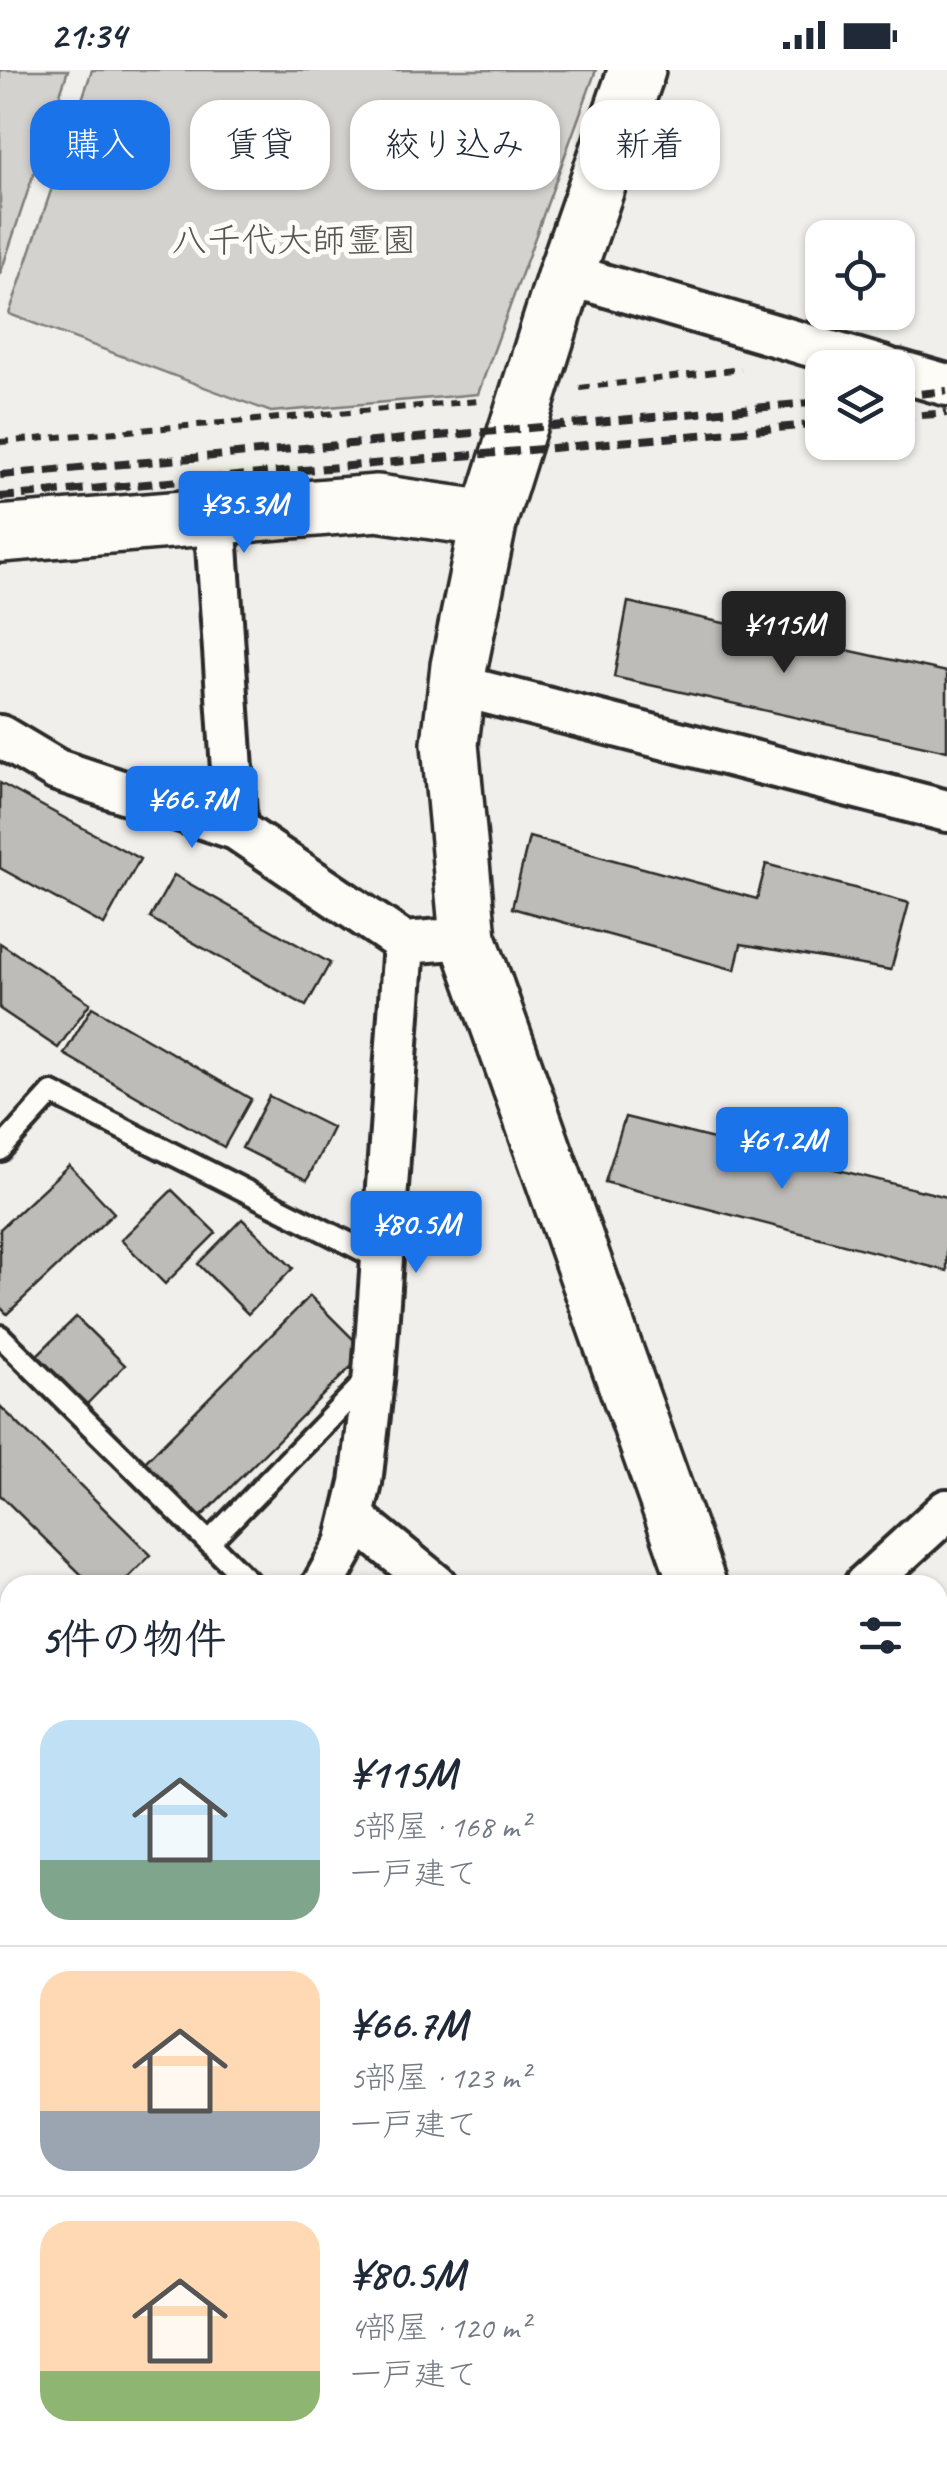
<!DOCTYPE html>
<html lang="ja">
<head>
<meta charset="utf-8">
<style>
	:root { --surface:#fff; --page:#f6f6f7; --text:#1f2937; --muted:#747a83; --line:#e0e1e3; --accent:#1a73e8 }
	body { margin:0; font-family:Caveat,"Klee One",sans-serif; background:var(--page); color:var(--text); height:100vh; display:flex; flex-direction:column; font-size:38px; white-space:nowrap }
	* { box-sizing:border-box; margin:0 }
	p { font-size:32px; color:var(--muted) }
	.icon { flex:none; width:55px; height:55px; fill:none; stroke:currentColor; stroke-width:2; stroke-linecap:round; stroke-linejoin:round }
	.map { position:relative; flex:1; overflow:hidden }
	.side { position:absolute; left:0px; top:1505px; width:948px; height:892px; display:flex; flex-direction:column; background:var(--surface); border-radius:30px 30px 0 0; box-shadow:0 2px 8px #0004 }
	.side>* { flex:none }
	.banner { position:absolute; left:30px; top:30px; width:888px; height:90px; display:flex; gap:20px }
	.fabs { position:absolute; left:805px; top:150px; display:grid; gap:20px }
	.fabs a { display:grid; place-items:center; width:110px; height:110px; border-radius:20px; background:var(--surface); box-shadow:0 2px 8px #0004; font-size:50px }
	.price { position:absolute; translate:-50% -85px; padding:0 22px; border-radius:10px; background:var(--accent); color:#fff; font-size:32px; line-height:65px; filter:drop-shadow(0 2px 5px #0008) }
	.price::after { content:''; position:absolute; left:50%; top:60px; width:30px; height:22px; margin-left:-15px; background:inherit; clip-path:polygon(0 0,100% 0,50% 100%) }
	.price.on { background:#222; color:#fff }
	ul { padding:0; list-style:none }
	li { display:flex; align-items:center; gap:30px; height:250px; padding:0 40px }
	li+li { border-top:2px solid var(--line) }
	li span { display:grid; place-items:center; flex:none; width:280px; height:200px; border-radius:30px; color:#555 }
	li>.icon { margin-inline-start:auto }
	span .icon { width:120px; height:120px; fill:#fffc; stroke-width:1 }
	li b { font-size:42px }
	h2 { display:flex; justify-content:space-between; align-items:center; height:120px; padding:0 40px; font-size:42px }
	.tag { padding:0 35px; border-radius:30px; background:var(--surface); box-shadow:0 2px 8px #0004; font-size:35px; line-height:90px }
	.tag.on { background:var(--accent); color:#fff }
	.status { display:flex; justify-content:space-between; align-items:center; height:70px; padding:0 50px; background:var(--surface); direction:ltr }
	.status svg { height:28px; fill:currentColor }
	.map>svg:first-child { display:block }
</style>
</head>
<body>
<div class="status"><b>21:34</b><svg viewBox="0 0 49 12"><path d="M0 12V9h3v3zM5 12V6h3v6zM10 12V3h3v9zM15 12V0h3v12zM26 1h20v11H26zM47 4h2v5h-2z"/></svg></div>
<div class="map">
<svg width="947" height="2397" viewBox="0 0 947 2397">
	<rect width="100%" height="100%" fill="#f0efeb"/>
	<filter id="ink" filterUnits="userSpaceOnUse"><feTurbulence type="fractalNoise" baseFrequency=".01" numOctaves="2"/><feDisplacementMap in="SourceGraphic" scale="20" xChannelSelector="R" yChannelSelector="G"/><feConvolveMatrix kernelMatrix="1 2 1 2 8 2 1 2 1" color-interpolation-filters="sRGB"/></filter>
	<g filter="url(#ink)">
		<!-- green -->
		<g fill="#d3d2cf" stroke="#7f7e7d" stroke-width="2.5">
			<polygon points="0,0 68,0 0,205"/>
			<polygon points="92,0 596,0 478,324 271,342 9,244"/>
		</g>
		<!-- building -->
		<g fill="#bdbcb8" stroke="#2b2b2b" stroke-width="2.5">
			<polygon points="628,532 947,602 947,681 614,607"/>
			<polygon points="0,713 140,789 104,855 0,798"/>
			<polygon points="529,767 757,829 766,794 909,833 891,900 741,874 735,900 512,838"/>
			<polygon points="174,805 330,893 306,936 150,848"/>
			<polygon points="0,873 90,933 58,978 0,939"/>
			<polygon points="92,937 251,1029 224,1077 64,984"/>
			<polygon points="269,1026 333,1058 307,1110 242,1078"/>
			<polygon points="625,1047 947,1127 947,1201 605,1112"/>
			<polygon points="69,1095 114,1143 7,1244 0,1237 0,1159"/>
			<polygon points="172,1120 216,1163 165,1214 121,1170"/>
			<polygon points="242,1149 293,1198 248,1244 198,1194"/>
			<polygon points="310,1226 366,1282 198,1450 142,1395"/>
			<polygon points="76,1247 125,1295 82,1339 32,1290"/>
			<polygon points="0,1336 151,1485 121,1515 92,1515 0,1425"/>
			<polygon points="0,1552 10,1568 10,1631 0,1637"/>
		</g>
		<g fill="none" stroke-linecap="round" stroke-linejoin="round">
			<defs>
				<g id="lane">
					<polyline points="0,1080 52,1023 382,1190"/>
					<polyline points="0,1266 252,1515"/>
					<polyline points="209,1472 368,1309"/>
				</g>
				<g id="street">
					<polyline points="566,204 886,298"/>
					<polyline points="898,301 947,315"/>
					<polyline points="215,446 236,759"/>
					<polyline points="456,615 947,741"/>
					<polyline points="0,666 57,700 236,759 404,873"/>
					<polyline points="353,1447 436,1515"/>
					<polyline points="323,1515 346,1474 361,1413 374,1303 404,873 468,868"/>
					<polyline points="865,1515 947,1440"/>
					<polyline points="0,1735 10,1747"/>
					<polyline points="0,1889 10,1879"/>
					<polyline points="938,2210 947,2208"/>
					<polyline points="739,2388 741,2397"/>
					<polyline points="156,2397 260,2388"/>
				</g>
				<g id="secondary">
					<polyline points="637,0 566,204 489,449 459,596 450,674 468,868 698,1515"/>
					<polyline points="0,464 377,433 489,449"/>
					<polyline points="938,2084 947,2073"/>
					<polyline points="938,2242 947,2276"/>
				</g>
			</defs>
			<!-- lane casing -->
			<use href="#lane" stroke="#2b2b2b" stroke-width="28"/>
			<!-- street casing -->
			<use href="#street" stroke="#2b2b2b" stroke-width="48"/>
			<!-- secondary casing -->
			<use href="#secondary" stroke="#2b2b2b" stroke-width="62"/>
			<!-- path -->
			<g stroke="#2b2b2b" stroke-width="6" stroke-dasharray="10 8" stroke-linecap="butt">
				<polyline points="580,318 741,299"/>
				<polyline points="0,372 478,331"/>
			</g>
			<!-- lane -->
			<use href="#lane" stroke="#fdfcf7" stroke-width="20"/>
			<!-- street -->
			<use href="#street" stroke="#fdfcf7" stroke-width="40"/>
			<!-- secondary -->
			<use href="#secondary" stroke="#fdfcf7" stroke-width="55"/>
			<!-- rail -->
			<g stroke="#2b2b2b" stroke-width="8" stroke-dasharray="15 8" stroke-linecap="butt">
				<polyline points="898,326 947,321"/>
				<polyline points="898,347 947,343"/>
				<polyline points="0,405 822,332"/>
				<polyline points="0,427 822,354"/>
			</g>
		</g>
	</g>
	<g text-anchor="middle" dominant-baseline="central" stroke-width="10" stroke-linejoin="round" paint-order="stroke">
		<!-- park labels -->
		<g font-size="35" fill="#555554" stroke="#fdfcf7">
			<text x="294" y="170">八千代大師霊園</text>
		</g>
	</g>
</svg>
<div class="fabs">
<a><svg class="icon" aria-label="locate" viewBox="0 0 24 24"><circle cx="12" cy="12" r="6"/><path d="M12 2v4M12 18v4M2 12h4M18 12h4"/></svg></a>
<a><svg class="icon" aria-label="layers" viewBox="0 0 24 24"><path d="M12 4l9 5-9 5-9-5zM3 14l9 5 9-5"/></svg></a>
</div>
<b class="price" style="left:244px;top:486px">¥35.3M</b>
<b class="price on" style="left:784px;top:606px">¥115M</b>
<b class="price" style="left:192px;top:781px">¥66.7M</b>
<b class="price" style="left:782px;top:1122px">¥61.2M</b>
<b class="price" style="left:416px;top:1206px">¥80.5M</b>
<div class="banner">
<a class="tag on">購入</a>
<a class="tag">賃貸</a>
<a class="tag">絞り込み</a>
<a class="tag">新着</a>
</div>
<section class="side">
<h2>5件の物件<svg class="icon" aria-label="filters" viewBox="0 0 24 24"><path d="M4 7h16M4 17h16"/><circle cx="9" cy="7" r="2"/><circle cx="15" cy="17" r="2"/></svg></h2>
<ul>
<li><span style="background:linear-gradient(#bfe0f5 70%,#7fa58c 0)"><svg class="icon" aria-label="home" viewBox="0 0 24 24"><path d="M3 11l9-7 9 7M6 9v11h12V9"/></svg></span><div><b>¥115M</b><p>5部屋 · 168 m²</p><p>一戸建て</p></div></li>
<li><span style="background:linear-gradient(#ffd9b3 70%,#9aa5b1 0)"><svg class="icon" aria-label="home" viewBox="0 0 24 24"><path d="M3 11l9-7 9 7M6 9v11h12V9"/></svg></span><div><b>¥66.7M</b><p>5部屋 · 123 m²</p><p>一戸建て</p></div></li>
<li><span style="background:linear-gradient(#ffd9b3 75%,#8fb573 0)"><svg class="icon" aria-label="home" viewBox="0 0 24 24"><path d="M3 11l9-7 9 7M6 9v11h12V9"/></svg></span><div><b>¥80.5M</b><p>4部屋 · 120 m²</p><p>一戸建て</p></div></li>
</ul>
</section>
</div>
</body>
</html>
